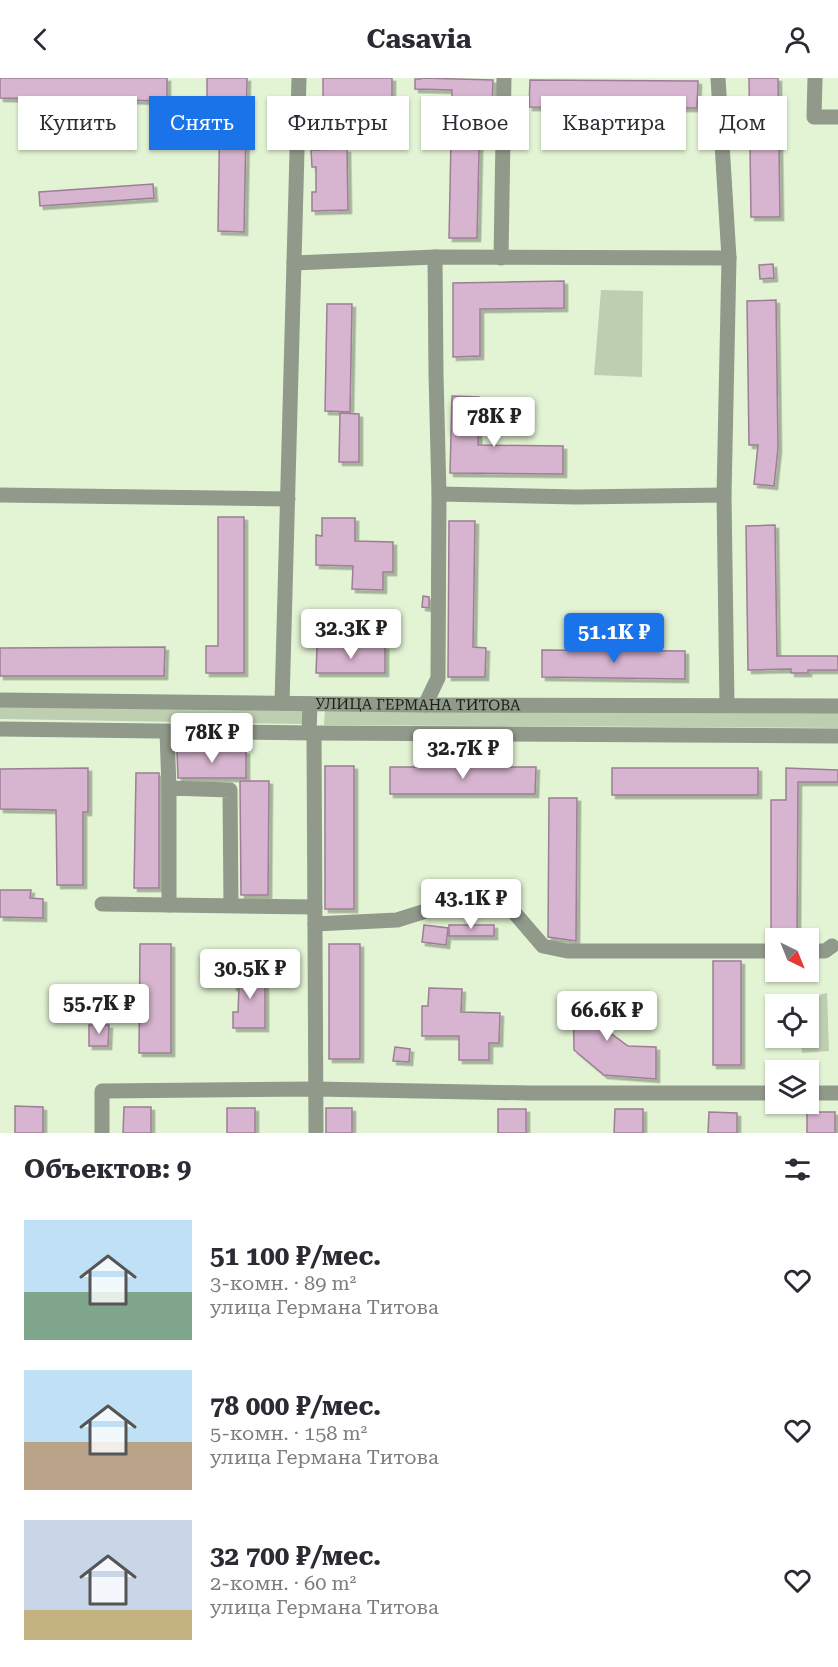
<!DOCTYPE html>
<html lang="ru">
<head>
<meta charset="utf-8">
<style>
	:root { --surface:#fff; --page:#f7f7f7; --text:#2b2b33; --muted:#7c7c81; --accent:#1a73e8 }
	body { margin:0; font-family:"Roboto Serif",serif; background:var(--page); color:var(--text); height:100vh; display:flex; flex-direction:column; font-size:22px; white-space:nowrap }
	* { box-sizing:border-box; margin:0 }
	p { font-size:20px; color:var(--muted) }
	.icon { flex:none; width:33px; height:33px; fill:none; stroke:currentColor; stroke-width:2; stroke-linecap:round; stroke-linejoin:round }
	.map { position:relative; height:1055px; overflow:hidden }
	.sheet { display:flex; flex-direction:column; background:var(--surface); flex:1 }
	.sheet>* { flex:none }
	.hud { position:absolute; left:18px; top:18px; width:802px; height:54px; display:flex; gap:12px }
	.needle { width:39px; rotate:137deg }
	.buttons { position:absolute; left:765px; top:850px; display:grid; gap:12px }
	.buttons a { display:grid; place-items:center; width:54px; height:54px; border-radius:0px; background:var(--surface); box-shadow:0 2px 4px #0004; font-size:30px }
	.price { position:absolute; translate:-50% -51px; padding:0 14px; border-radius:6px; background:#fff; color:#222; font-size:20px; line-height:39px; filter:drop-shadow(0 2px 3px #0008) }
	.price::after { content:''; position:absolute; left:50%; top:36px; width:18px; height:14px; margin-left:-9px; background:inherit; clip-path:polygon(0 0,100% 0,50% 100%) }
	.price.current { background:var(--accent); color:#fff }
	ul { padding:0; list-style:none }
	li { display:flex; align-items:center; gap:18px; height:150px; padding:0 24px }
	li span { display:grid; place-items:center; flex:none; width:168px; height:120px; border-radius:0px; color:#555 }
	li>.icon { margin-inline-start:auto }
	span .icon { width:72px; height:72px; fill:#fffc; stroke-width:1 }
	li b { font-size:26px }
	h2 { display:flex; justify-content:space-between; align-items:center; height:72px; padding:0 24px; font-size:26px }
	.pill { padding:0 21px; border-radius:0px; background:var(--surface); box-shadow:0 2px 4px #0004; font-size:21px; line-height:54px }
	.pill.current { background:var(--accent); color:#fff }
	header { display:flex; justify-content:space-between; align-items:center; height:78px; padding:0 24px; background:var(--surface); font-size:27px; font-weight:700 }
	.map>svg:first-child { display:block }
</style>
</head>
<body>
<header><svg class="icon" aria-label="back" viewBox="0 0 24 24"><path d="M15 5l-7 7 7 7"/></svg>Casavia<svg class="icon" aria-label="person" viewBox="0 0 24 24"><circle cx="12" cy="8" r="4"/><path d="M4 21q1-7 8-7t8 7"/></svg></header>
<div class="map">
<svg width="838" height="1055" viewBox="0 0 838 1055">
	<defs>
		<filter id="shadow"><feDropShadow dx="3.5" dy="3.5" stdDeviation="0" flood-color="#0004"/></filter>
	</defs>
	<rect width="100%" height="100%" fill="#e3f4d4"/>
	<!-- green -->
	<g fill="#beceb0">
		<polygon points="601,212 643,213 642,299 594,297"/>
		<polygon points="0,628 304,631 303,646 0,641"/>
		<polygon points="325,631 838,633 838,650 324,647"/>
		<polygon points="827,915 829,973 802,975 800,960 808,960 808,927 798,927 797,922"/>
	</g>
	<!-- building -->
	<g fill="#d7b4cf" stroke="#9c7f95" stroke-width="1.5" filter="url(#shadow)">
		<polygon points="0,0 167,0 167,23 0,20"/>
		<polygon points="207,0 247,0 244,154 218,153 220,23 207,23"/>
		<rect x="323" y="0" width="69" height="24"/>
		<polygon points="422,0 493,2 492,31 480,31 477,160 449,160 452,12 415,11 415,1 421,1"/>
		<polygon points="749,0 778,0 780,139 751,139"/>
		<polygon points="530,2 698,3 697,30 529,29"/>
		<polygon points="347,71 348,132 312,133 312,114 316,114 316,89 312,89 311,72"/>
		<polygon points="153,106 154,120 40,128 39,114"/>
		<polygon points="773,186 774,200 760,201 759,187"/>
		<polygon points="564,203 564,230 480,231 480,278 453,279 453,205"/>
		<polygon points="776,222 778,370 774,408 754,406 758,367 749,367 747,223"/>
		<polygon points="327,226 352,226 350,334 325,333"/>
		<polygon points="452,318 479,319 478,367 563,368 563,396 450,395"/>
		<polygon points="340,335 359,336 359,384 339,384"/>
		<polygon points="218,439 244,439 244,595 206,595 206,568 218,568"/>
		<polygon points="322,440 355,440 355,463 393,464 393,494 383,494 383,512 352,511 353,488 316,487 316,457 322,458"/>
		<polygon points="449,443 475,443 473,569 486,570 485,599 448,599"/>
		<polygon points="775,447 777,578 838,578 838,592 808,592 808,595 791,595 791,591 748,592 746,448"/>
		<polygon points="423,518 429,519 429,530 422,529"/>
		<polygon points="317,568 385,568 385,595 316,595"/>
		<polygon points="165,569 164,598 0,598 0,570"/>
		<polygon points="542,572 685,573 685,601 542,599"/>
		<polygon points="177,673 246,673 246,700 178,700"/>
		<rect x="325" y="688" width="29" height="143"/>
		<polygon points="390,689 536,689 535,716 390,716"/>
		<polygon points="88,690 88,734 83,734 83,807 57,807 56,732 0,731 0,691"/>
		<rect x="612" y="690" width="146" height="27"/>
		<polygon points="786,690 838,692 838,704 798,704 797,861 771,861 771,722 786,722"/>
		<polygon points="136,695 159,695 159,810 134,810"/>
		<polygon points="240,703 269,703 268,817 241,817"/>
		<polygon points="549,720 577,720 576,863 548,859"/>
		<polygon points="0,812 31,812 30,820 43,821 43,840 0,839"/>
		<polygon points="424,847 448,850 446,867 422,864"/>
		<rect x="449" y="847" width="45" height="11"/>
		<polygon points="140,866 171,866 171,975 139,975"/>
		<rect x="329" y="866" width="31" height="115"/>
		<rect x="713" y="883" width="28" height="104"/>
		<polygon points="233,894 265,894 265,950 233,950 233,934 238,934 239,909 233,909"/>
		<polygon points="429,910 462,911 461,934 500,935 499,965 489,965 489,982 459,982 459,958 422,958 422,928 428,928"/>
		<polygon points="573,915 605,915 605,951 628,968 656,969 656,1001 604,997 574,972"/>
		<polygon points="89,947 109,947 108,968 89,968"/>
		<polygon points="395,969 410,971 409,984 393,983"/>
		<polygon points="15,1028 43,1029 43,1055 15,1055"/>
		<polygon points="124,1029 151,1029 151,1055 123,1055"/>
		<rect x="227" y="1030" width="28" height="25"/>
		<rect x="326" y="1030" width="26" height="25"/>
		<rect x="498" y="1031" width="28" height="24"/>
		<polygon points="615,1031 643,1031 643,1055 614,1055"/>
		<polygon points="709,1034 737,1035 737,1055 708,1055"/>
		<rect x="807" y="1034" width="28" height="21"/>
	</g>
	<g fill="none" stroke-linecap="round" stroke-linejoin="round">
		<!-- minor -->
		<g stroke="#91998a" stroke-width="15">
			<polyline points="718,0 729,180 724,417 727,627"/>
			<polyline points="815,0 814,39 838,39"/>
			<polyline points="501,180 504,0"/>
			<polyline points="294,185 435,179 729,180"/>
			<polyline points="439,416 577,419 724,417"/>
			<polyline points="0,417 288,421"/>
			<polyline points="282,625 299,0"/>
			<polyline points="425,627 438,600 439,416 436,296 435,179"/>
			<polyline points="167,654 169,710"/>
			<polyline points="314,655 316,1055"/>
			<polyline points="102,826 315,829"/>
			<polyline points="169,827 169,710 230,712 231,827"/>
			<polyline points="315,846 397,842 458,823 491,824 512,832 543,868 567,873 776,873"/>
			<polyline points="808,873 825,873 832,868"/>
			<polyline points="808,1015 838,1015"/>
			<polyline points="102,1055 102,1013 316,1011 529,1015 776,1015"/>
		</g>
		<!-- tertiary -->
		<g stroke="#91998a" stroke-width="15">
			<path id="s1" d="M0 622 425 627 838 628"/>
			<polyline points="0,651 314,655 838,658"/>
			<polyline points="309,655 310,626"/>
		</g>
	</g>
	<g text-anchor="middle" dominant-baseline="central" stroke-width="6" stroke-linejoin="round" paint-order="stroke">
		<!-- street labels -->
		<g font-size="15" fill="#191f13" stroke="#fff">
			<text stroke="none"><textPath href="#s1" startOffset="418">УЛИЦА ГЕРМАНА ТИТОВА</textPath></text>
		</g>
	</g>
</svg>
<div class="buttons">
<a><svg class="needle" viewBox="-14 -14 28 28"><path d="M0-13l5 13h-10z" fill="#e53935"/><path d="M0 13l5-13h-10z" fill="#7c7c81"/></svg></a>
<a><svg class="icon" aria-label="locate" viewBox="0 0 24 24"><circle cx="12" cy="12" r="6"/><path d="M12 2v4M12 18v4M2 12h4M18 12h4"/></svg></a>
<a><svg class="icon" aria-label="layers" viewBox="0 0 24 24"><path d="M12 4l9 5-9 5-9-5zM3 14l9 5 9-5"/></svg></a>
</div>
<b class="price" style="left:494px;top:370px">78K ₽</b>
<b class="price" style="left:351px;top:582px">32.3K ₽</b>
<b class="price current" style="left:614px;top:586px">51.1K ₽</b>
<b class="price" style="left:212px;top:686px">78K ₽</b>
<b class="price" style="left:463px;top:702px">32.7K ₽</b>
<b class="price" style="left:471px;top:852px">43.1K ₽</b>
<b class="price" style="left:250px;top:922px">30.5K ₽</b>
<b class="price" style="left:99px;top:957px">55.7K ₽</b>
<b class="price" style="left:607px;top:964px">66.6K ₽</b>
<div class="hud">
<a class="pill">Купить</a>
<a class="pill current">Снять</a>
<a class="pill">Фильтры</a>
<a class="pill">Новое</a>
<a class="pill">Квартира</a>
<a class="pill">Дом</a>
</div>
</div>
<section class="sheet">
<h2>Объектов: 9<svg class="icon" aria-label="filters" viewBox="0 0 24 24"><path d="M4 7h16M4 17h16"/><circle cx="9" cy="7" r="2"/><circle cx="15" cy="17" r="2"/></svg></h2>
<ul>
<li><span style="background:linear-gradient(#bfe0f5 60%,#7fa58c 0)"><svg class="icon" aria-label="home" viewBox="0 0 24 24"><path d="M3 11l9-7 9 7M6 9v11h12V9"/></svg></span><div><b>51 100 ₽/мес.</b><p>3-комн. · 89 m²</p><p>улица Германа Титова</p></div><svg class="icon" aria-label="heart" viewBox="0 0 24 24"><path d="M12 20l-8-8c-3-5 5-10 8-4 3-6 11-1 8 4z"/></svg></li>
<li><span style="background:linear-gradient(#bfe0f5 60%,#b9a48a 0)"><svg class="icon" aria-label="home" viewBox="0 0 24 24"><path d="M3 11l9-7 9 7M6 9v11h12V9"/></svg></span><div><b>78 000 ₽/мес.</b><p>5-комн. · 158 m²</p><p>улица Германа Титова</p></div><svg class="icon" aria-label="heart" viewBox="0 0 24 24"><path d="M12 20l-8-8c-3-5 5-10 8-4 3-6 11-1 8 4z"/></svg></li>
<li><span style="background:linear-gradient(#c9d6e8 75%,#c2b280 0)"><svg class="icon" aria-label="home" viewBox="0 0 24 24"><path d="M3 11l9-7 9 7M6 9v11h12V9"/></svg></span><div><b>32 700 ₽/мес.</b><p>2-комн. · 60 m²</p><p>улица Германа Титова</p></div><svg class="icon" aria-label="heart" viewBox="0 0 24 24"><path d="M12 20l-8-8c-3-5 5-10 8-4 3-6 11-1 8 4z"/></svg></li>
</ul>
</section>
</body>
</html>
